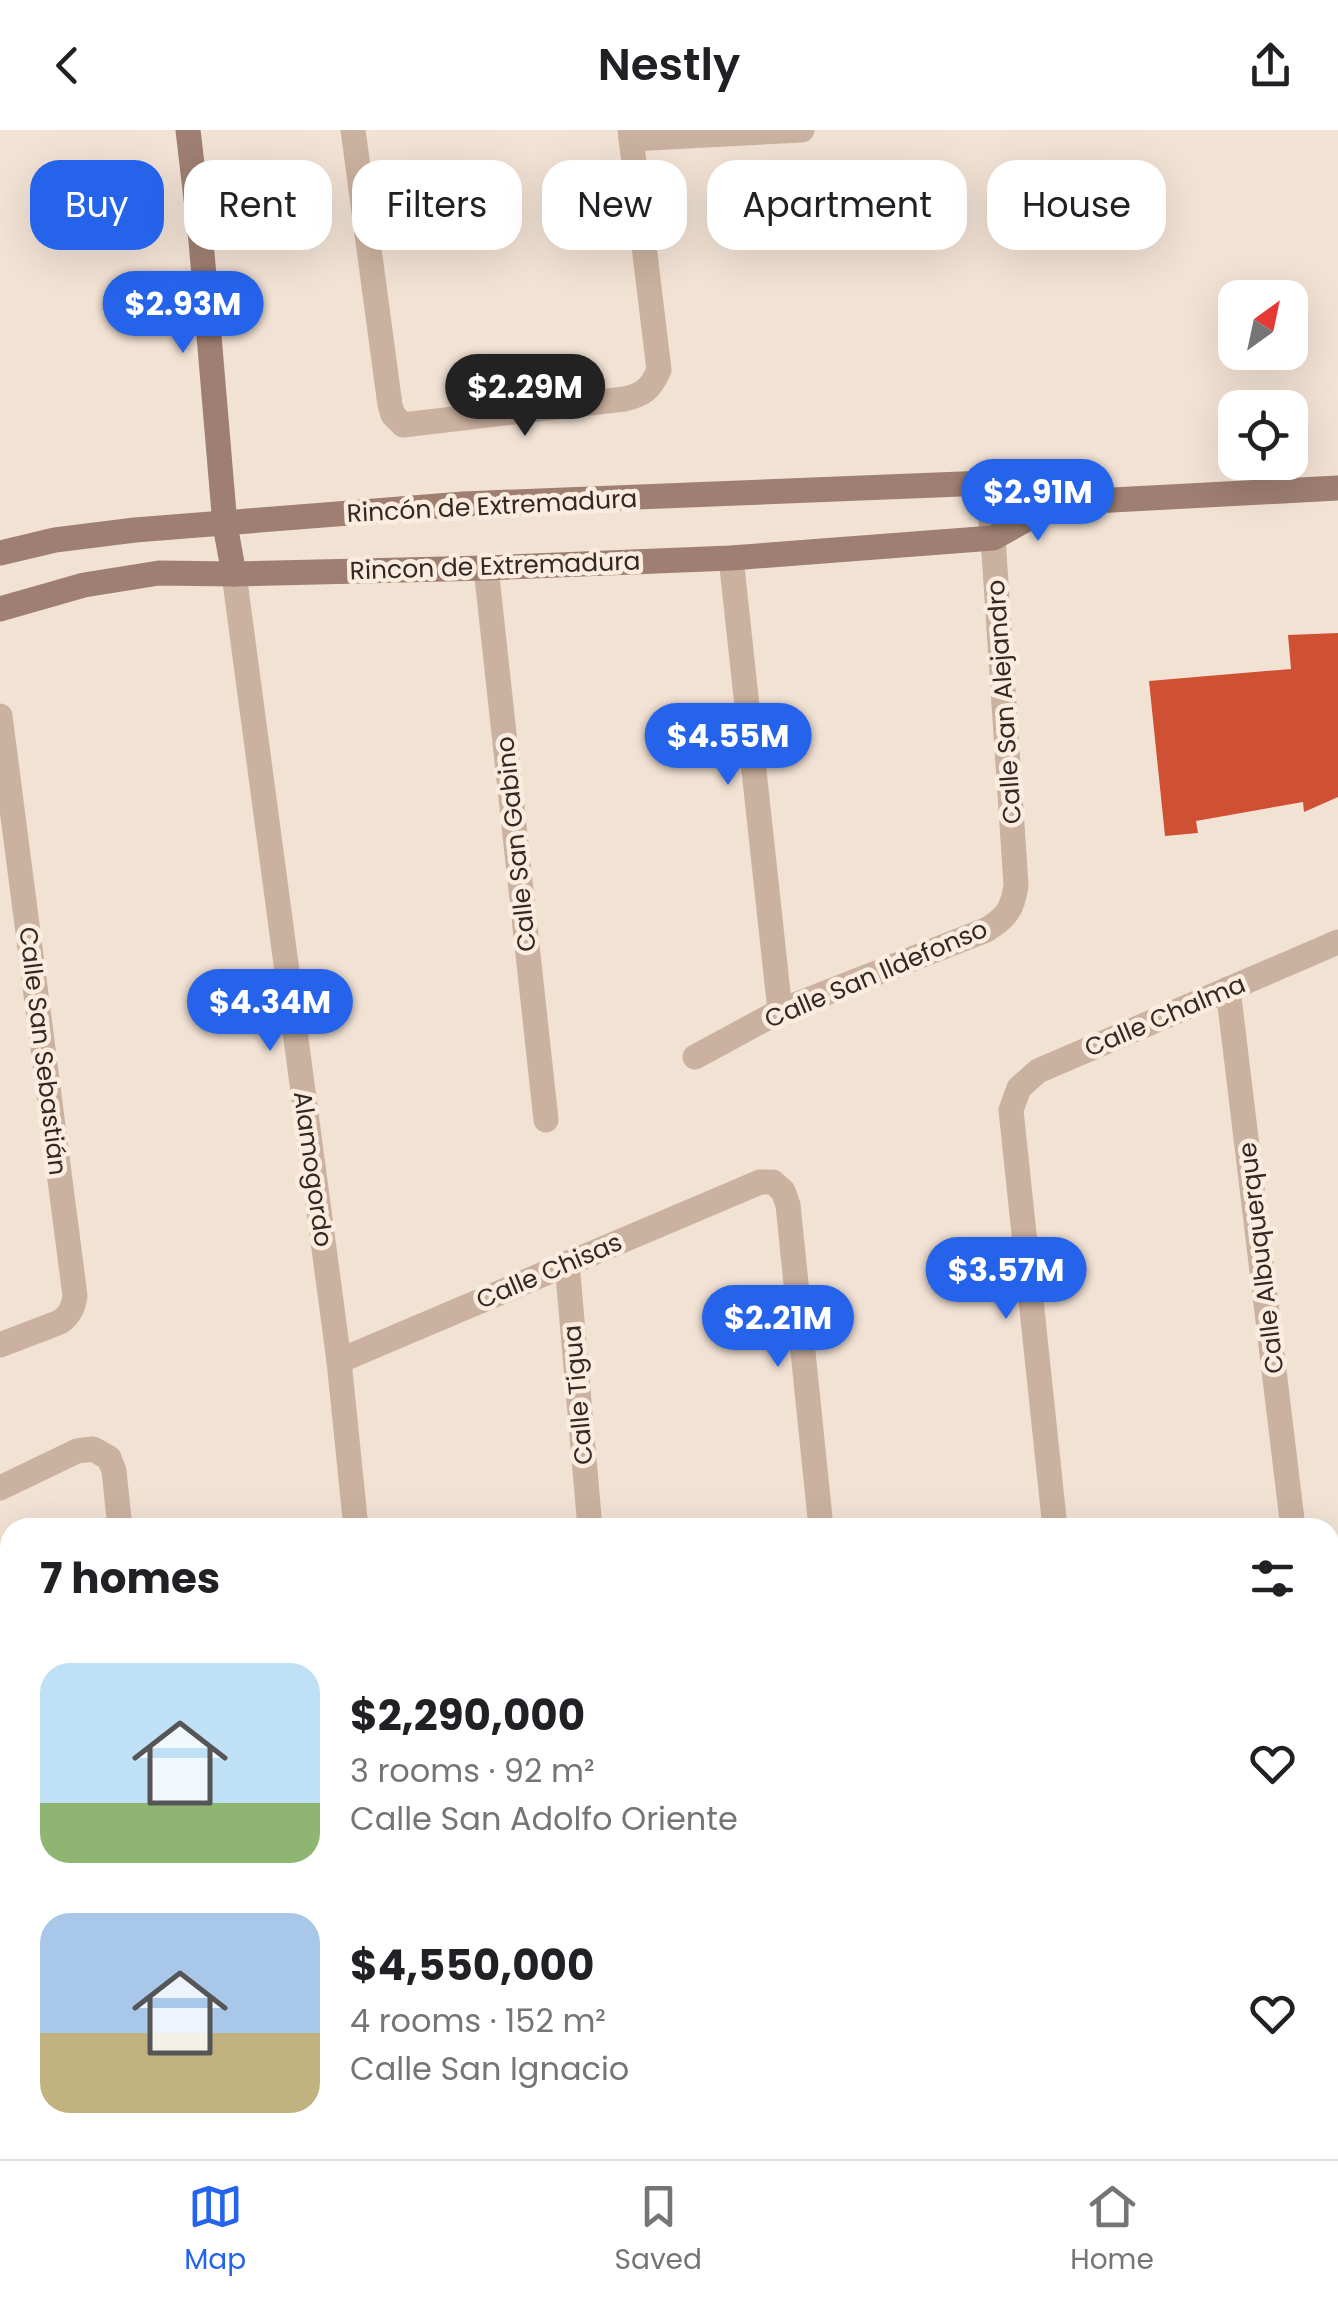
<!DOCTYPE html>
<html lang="en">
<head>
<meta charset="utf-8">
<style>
	:root { --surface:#fff; --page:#f6f6f6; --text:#202124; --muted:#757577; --line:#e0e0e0; --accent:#2563eb }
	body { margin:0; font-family:Poppins,sans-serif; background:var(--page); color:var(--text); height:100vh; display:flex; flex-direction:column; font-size:38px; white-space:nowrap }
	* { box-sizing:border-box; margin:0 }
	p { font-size:32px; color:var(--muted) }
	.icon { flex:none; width:55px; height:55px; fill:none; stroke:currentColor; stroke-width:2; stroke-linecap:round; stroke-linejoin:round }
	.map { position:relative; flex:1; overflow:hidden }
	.side { position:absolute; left:0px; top:1388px; width:1340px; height:642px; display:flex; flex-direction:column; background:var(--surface); border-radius:30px 30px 0 0; box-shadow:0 10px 40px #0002 }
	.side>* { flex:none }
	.banner { position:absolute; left:30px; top:30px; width:1280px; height:90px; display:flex; gap:20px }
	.needle { width:65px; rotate:33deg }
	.buttons { position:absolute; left:1218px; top:150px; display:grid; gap:20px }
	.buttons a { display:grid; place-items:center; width:90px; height:90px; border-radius:20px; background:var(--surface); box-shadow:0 10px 40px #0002; font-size:50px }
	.price { position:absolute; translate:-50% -85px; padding:0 22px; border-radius:35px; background:var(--accent); color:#fff; font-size:32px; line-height:65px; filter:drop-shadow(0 2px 5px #0008) }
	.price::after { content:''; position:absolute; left:50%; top:60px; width:30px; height:22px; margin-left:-15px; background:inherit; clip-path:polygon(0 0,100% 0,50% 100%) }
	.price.current { background:#222; color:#fff }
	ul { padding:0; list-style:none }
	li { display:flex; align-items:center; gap:30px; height:250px; padding:0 40px }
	li span { display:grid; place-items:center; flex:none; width:280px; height:200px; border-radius:30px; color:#555 }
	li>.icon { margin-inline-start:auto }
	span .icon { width:120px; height:120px; fill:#fffc; stroke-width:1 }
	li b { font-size:42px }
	h2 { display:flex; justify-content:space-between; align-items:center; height:120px; padding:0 40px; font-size:42px }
	.tag { padding:0 35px; border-radius:30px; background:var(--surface); box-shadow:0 10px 40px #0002; font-size:35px; line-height:90px }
	.tag.current { background:var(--accent); color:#fff }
	header { display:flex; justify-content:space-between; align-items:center; height:130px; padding:0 40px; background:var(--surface); font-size:45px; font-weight:600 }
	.tab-bar { display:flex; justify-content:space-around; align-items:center; height:140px; border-top:2px solid var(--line); background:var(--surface); font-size:28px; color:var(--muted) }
	.tab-bar a { display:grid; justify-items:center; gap:5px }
	.tab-bar .current { color:var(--accent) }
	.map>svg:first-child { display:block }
</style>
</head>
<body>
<header><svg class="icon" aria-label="back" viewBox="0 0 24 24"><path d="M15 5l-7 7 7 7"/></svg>Nestly<svg class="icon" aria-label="share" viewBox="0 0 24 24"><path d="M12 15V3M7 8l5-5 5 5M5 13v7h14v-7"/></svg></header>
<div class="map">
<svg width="1338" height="2029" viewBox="0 0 1338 2029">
	<rect width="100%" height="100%" fill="#f2e2d4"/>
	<!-- green -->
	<polygon fill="#b5c293" points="1161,2020 1287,2020 1298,2029 1162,2029"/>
	<!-- building -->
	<polygon fill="#d05034" points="1338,503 1338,667 1304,682 1303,672 1196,691 1198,703 1165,706 1149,551 1291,539 1288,505"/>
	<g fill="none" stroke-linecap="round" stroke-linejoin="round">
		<!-- street -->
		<g stroke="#cbb19f" stroke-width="25">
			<path d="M353 0 390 275 393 285 403 295 624 269C644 265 651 258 659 240L630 0"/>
			<polyline points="631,9 802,0"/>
			<polyline points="731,428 780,881"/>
			<polyline points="486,438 546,990"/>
			<polyline points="234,444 339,1231 356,1398"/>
			<path d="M0 586 75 1166C73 1178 70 1185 60 1192L0 1215"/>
			<polyline points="1228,859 1293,1398"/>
			<path d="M695 927 780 881 986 800C1006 788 1013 779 1016 755L993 408 986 353"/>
			<polyline points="567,1133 590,1398"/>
			<polyline points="339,1231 760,1052 773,1052 783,1061 788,1075 821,1398"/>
			<polyline points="0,1358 77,1321 93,1319 109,1328 114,1341 120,1398"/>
			<polyline points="1055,1398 1011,980 1019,958 1038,941 1338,812"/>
			<polyline points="1330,1629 1338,1628"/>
			<polyline points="1330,1722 1332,1742"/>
			<polyline points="183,2020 184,2029"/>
			<polyline points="419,2020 420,2029"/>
			<polyline points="646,2020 647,2029"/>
			<polyline points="889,2020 890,2029"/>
			<polyline points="1129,2020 1130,2029"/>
			<polyline points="1313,2020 1321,2029"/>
			<polyline points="518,2029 539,2020"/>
		</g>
		<!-- secondary -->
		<g stroke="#9e7f71" stroke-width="25">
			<polyline points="188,0 201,111 225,395 234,444"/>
			<polyline points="0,423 55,410 135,400 463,374 986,353 1056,373 1338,358"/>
			<polyline points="0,479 84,455 159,443 234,444 486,438 731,428 993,408 1056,373"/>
		</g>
	</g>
	<g text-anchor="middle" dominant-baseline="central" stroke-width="9" stroke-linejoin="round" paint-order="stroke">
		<!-- street labels -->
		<g font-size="25" fill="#342823" stroke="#faede0">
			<text transform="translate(492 376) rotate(-3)">Rincón de Extremadura</text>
			<text transform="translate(495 436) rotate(-2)">Rincon de Extremadura</text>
			<text transform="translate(1004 572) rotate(-94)">Calle San Alejandro</text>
			<text transform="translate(516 714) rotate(-96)">Calle San Gabino</text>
			<text transform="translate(876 844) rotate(-23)">Calle San Ildefonso</text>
			<text transform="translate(1165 886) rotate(-23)">Calle Chalma</text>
			<text transform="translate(43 921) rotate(83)">Calle San Sebastián</text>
			<text transform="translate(313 1039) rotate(82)">Alamogordo</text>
			<text transform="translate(1261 1128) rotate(-97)">Calle Albuquerque</text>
			<text transform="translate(549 1141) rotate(-23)">Calle Chisas</text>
			<text transform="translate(578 1265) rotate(-95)">Calle Tigua</text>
		</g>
	</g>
</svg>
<div class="buttons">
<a><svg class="needle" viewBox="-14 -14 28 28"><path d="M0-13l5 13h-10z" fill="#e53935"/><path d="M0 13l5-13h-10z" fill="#757577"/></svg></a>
<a><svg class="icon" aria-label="locate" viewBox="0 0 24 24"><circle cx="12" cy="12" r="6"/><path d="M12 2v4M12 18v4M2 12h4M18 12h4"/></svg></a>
</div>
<b class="price" style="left:183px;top:226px">$2.93M</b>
<b class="price current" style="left:525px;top:309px">$2.29M</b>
<b class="price" style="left:1038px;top:414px">$2.91M</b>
<b class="price" style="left:728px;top:658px">$4.55M</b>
<b class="price" style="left:270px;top:924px">$4.34M</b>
<b class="price" style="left:1006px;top:1192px">$3.57M</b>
<b class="price" style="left:778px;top:1240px">$2.21M</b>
<div class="banner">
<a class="tag current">Buy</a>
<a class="tag">Rent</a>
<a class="tag">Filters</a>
<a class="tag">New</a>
<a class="tag">Apartment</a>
<a class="tag">House</a>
</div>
<section class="side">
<h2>7 homes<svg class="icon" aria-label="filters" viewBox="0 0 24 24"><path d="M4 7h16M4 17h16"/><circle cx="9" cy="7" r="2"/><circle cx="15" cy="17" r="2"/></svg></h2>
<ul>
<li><span style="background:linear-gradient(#bfe0f5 70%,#8fb573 0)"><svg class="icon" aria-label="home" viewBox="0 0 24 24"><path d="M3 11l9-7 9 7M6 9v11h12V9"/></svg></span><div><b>$2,290,000</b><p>3 rooms · 92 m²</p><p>Calle San Adolfo Oriente</p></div><svg class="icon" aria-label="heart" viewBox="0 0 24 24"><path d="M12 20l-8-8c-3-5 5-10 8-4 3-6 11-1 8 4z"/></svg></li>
<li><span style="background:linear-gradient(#a9c7e8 60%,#c2b280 0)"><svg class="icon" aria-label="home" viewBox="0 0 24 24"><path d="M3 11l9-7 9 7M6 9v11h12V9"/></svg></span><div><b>$4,550,000</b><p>4 rooms · 152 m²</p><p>Calle San Ignacio</p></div><svg class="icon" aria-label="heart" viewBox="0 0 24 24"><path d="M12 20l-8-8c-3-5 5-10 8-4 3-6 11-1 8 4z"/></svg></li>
</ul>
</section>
</div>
<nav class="tab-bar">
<a class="current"><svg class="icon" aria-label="map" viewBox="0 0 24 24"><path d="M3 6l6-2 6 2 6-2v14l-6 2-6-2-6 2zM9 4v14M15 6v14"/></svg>Map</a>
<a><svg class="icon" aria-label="saved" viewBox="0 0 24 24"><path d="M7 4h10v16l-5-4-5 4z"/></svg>Saved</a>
<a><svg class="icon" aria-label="home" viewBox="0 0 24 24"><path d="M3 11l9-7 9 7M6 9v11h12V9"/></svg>Home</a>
</nav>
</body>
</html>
